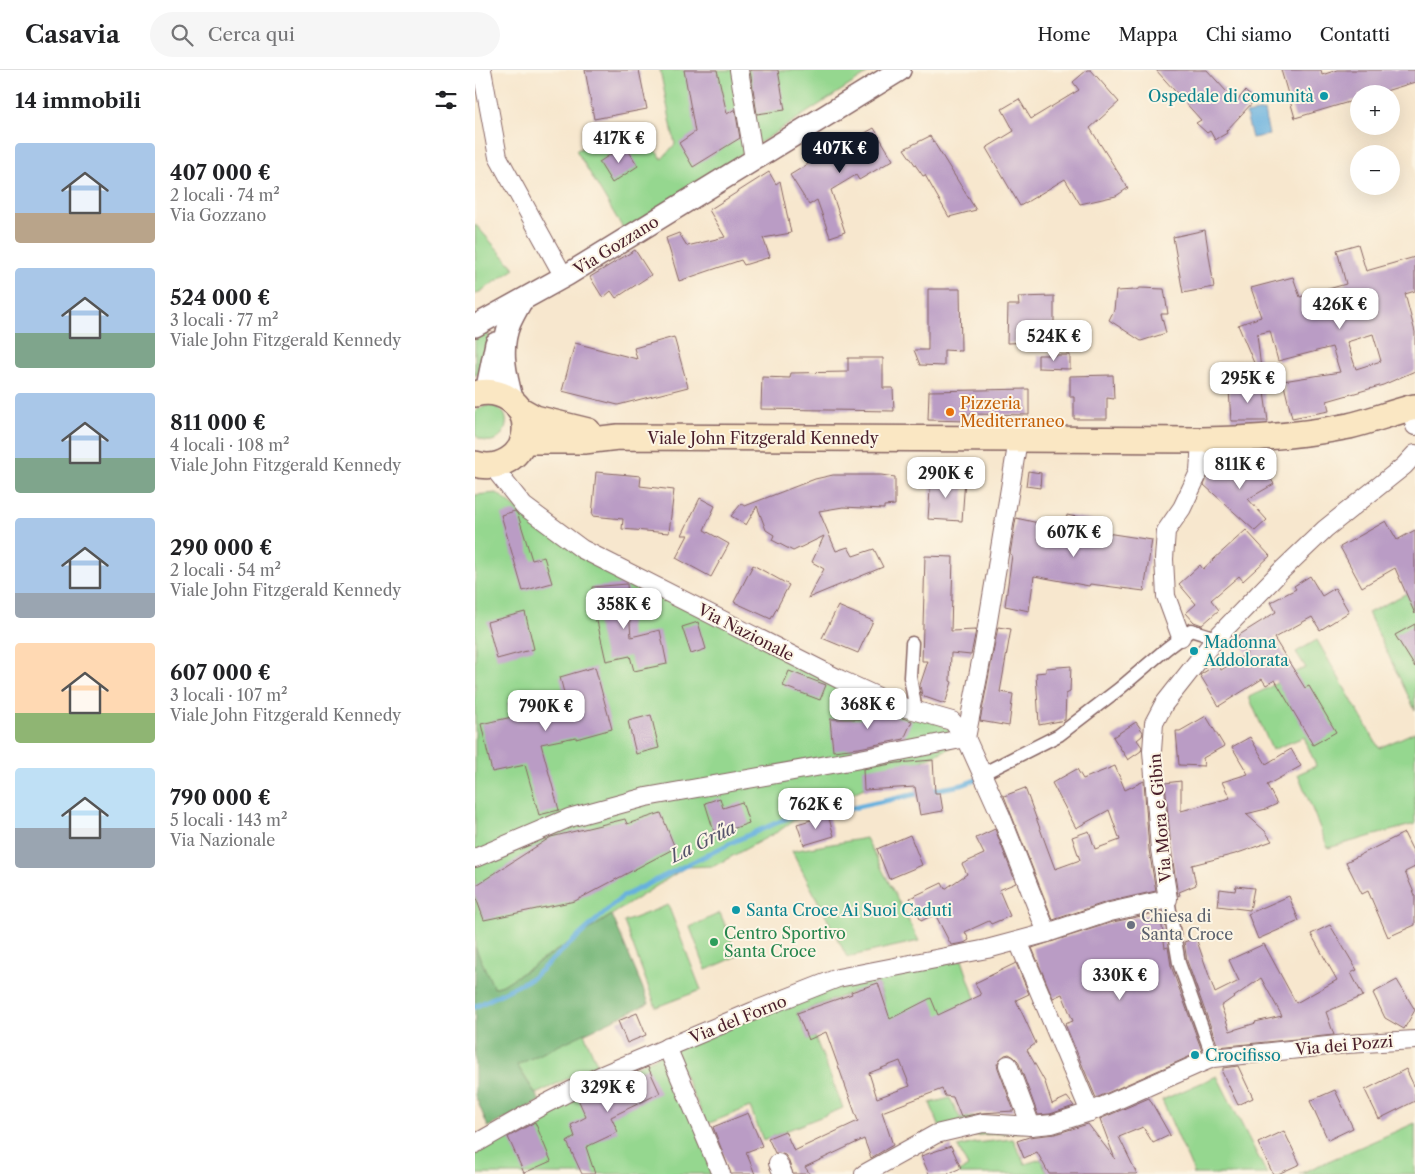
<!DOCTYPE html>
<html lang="it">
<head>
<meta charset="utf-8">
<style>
	:root { --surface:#fff; --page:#f6f6f6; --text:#202124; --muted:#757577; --line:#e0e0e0; --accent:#111827 }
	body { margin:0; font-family:"Libre Caslon Text",serif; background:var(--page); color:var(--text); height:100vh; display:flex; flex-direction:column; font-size:19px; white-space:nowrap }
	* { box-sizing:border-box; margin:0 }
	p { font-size:16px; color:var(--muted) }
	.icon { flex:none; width:28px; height:28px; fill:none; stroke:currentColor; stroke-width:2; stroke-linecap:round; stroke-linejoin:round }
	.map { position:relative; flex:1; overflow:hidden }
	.drawer { display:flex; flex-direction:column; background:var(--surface); width:475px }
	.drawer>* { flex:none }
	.tools { position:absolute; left:875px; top:15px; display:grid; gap:10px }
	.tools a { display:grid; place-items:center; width:50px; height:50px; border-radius:50%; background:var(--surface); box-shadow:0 5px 20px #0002; font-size:25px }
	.price { position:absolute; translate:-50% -42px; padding:0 11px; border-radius:10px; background:#fff; color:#222; font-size:16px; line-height:32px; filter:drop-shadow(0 1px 2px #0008) }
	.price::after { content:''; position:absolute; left:50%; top:30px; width:15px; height:11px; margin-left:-8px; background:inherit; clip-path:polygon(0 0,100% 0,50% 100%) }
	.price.active { background:var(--accent); color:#fff }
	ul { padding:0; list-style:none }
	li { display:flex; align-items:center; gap:15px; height:125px; padding:0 15px }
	li span { display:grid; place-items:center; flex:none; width:140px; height:100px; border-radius:5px; color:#555 }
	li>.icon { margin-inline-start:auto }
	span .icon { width:60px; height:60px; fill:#fffc; stroke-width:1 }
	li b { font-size:21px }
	h2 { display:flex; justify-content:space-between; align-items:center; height:60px; padding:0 15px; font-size:21px }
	header { display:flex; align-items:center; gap:30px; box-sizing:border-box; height:70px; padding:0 25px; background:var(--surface); border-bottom:1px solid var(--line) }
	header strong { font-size:24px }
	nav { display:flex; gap:28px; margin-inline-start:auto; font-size:18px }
	.search { width:350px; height:45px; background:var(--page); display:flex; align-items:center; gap:12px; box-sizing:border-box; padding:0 18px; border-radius:28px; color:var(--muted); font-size:19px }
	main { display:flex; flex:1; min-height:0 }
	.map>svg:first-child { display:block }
</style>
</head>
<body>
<header>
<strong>Casavia</strong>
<div class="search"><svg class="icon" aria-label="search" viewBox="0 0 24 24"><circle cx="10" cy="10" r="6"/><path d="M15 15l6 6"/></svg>Cerca qui</div>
<nav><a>Home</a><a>Mappa</a><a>Chi siamo</a><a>Contatti</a></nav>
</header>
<main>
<section class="drawer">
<h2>14 immobili<svg class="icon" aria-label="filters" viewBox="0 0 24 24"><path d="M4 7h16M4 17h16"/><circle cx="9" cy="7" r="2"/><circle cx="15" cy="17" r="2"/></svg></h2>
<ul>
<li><span style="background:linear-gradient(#a9c7e8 70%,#b9a48a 0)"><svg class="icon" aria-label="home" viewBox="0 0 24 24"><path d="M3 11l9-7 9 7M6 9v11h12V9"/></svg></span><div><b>407 000 €</b><p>2 locali · 74 m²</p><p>Via Gozzano</p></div></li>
<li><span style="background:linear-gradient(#a9c7e8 65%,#7fa58c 0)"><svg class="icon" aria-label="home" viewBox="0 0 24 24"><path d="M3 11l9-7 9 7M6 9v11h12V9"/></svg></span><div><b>524 000 €</b><p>3 locali · 77 m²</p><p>Viale John Fitzgerald Kennedy</p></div></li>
<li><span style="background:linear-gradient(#a9c7e8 65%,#7fa58c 0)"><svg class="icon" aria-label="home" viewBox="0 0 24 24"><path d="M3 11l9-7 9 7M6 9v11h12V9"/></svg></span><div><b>811 000 €</b><p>4 locali · 108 m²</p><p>Viale John Fitzgerald Kennedy</p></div></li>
<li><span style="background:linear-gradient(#a9c7e8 75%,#9aa5b1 0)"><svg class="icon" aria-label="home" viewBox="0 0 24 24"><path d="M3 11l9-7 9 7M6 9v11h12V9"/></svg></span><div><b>290 000 €</b><p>2 locali · 54 m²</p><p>Viale John Fitzgerald Kennedy</p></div></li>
<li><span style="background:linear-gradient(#ffd9b3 70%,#8fb573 0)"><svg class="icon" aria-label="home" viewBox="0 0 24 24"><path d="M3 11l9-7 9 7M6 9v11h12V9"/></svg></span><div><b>607 000 €</b><p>3 locali · 107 m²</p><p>Viale John Fitzgerald Kennedy</p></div></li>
<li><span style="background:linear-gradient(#bfe0f5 60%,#9aa5b1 0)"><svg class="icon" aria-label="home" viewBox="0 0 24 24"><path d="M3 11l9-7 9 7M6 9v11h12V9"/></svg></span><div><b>790 000 €</b><p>5 locali · 143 m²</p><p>Via Nazionale</p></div></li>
</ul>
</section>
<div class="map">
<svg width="940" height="1104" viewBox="0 0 940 1104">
	<rect width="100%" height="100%" fill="#fcf5e5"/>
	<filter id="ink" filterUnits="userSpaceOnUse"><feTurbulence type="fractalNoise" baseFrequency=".02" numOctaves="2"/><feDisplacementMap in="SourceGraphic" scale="10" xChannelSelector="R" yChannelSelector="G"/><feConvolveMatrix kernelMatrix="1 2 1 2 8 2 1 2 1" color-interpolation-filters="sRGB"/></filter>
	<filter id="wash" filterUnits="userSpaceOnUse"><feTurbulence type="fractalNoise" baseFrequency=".0096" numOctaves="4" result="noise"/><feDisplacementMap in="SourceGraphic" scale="20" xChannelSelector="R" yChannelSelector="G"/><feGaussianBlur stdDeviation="1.12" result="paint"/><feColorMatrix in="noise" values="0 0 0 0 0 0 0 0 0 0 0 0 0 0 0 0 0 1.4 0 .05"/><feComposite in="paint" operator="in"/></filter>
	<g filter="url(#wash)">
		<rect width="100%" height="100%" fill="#f7e7ce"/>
		<!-- green -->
		<g fill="#95d78f" stroke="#707b5d">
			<polygon points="185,0 398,0 149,160 101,80 166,60 187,89 200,74"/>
			<polygon points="0,154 40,199 0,225"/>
			<path d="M9 262 14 265C14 279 13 297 0 306V267Z"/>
			<path d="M14 335C49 341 24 388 0 365V342L3 339Z"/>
			<polygon points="22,423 69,460 457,649 485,666 210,718 0,786 0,425"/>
			<polygon points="940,519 940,640 893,543"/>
			<polygon points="842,570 904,678 940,662 940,754 853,778 823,704 841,696 829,667 797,680 774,627 793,618 820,602 831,598 821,582"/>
			<polygon points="490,671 318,751 304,761 239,796 211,797 28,915 18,918 0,877 0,789 94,749"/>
			<polygon points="391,768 444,871 372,887 317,781"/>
			<polygon points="193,835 226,920 181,937 149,852"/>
			<polygon points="245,843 263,886 231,900 215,857"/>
			<polygon points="487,890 500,928 474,940 464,947 418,960 409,936 409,930 403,913 322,943 333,969 340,967 368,1038 288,1070 275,1037 232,1054 197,979 364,912"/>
			<polygon points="109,963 122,994 61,1024 42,995"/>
			<polygon points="191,982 242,1104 0,1104 0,1081 30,1061"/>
			<polygon points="742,1006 792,1104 717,1104 719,1103 687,1030"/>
			<polygon points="475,1028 488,1054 486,1047 554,1051 556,1061 469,1068 455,1033"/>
			<polygon points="940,1053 940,1104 824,1104"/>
			<polygon points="538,1069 550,1094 566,1089 573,1104 485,1104 484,1102 493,1097 483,1077 500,1073"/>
		</g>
		<!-- forest -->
		<polygon fill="#78b87a" stroke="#616c52" points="137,845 174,933 42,995 65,1031 13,1057 0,1025 0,877 19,918 28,915"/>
		<!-- water -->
		<polygon fill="#66b0de" stroke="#586884" points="789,41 794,65 777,68 771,44"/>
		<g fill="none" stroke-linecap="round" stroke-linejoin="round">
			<!-- stream -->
			<g stroke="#66b0de" stroke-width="5">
				<polyline points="454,721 487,715 503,709"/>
				<polyline points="0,937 57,908 147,827 260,771 315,747 373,739 446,723"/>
			</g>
		</g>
		<g id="blocks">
			<!-- building -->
			<g fill="#ba9cc5" fill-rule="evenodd">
				<polygon points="110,0 164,0 172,39 119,49"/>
				<polygon points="209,0 242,0 252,44 260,39 265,68 218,97 204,73 220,62"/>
				<polygon points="275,0 303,0 310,40 282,44"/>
				<polygon points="612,0 616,0 644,32 615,58 653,118 641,126 605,134 590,109 545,136 511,78 539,61 527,39 544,29 556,49 604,20 598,12"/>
				<polygon points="681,0 732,0 761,32 770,21 780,30 751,61 752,63 740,70 735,61 732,63 721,53 726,50"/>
				<polygon points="806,0 846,0 847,5 862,0 940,0 940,12 901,24 884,24 884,29 820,48"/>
				<polygon points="399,58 418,90 384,110 381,105 356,120 370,162 355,167 342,130 334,135 315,105 343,88 344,89"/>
				<polygon points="455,66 501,140 474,147 450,105 448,106 429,79"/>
				<polygon points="150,75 163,96 137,113 124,92"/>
				<polygon points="294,102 301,114 305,111 316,163 288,168 295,187 269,195 266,190 204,211 191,168 204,163 212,176 250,167 234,140"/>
				<polygon points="730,160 739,217 708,223 698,167"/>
				<path d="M883 174 891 201 940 187V221L930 224 940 262V301L908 315 852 331 854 341 817 348 808 311 865 302 857 277 803 291 795 261 782 264 786 299 782 300 763 255 786 247 776 218 818 207 825 227 871 214 862 180ZM898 264 906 291 881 299 872 272Z"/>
				<polygon points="160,180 176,205 141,228 136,221 128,228 115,207"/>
				<polygon points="665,218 689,219 693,244 686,244 691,263 666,271 634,250 639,240 641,221 661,220"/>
				<polygon points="453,219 485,219 486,281 469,280 469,296 445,295 439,280 453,280"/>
				<polygon points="579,226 579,254 564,254 564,272 532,273 533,235 544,235 543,227"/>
				<polygon points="199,267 213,317 143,335 87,321 100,273 162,289 159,278"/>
				<polygon points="563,285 595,285 595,299 563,298"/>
				<polygon points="373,288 408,288 408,318 418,318 419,341 286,339 287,307 315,308 316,303 373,302"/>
				<polygon points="638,305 639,329 632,328 632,349 599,349 599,327 595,327 595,306"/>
				<polygon points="788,315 793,351 756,351 754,320"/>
				<polygon points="554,319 554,345 492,344 493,351 453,350 454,321"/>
				<polygon points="787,395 799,414 773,429 792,450 780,461 729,415 736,399"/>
				<polygon points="553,401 566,403 565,418 551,416"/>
				<polygon points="121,402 166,406 165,416 199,420 194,463 147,459 148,449 117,446"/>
				<polygon points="358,405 406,405 420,407 420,435 409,436 409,439 368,437 344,441 361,481 373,477 378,486 399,479 408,497 333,528 349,499 337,492 349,466 318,481 297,470 299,465 291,460 282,436 271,455 256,446 266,434 270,436 340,409"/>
				<polygon points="456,406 490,409 487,451 453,449"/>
				<polygon points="225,428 240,436 229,460 254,474 236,507 201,488 213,465 207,465"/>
				<polygon points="40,441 43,445 57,490 69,487 77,513 48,521 26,445"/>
				<polygon points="592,445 626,452 625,462 677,470 669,521 615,514 614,516 559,506 554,541 530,536 537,485 535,484 541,448 590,459"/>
				<polygon points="911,451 922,470 940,460 940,544 920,498 887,517 865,477"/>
				<polygon points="771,460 795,486 768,511 764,506 736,530 744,540 727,555 719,552 711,543 721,534 704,514 725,495 728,499"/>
				<polygon points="450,486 478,487 476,561 501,560 496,585 476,583 475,611 477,612 470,634 447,626 445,615 453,591 447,591"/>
				<polygon points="278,495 314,515 296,549 259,532"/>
				<polygon points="835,506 847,526 860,518 874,542 845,560 837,547 799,568 830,618 834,616 861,662 838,675 800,610 791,615 787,609 744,636 725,605 742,594 746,600 772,584 761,567 801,542 796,532 821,519 819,516"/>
				<polygon points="152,514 156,567 185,560 192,594 159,601 155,586 131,591 122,551 120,551 117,517"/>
				<polygon points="363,536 398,551 383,583 347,568"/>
				<polygon points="50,542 59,579 22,589 12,552"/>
				<polygon points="223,552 231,579 216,584 207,557"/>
				<polygon points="940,554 940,597 920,565"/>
				<polygon points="523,557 536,559 525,622 538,624 534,656 505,651"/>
				<polygon points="596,596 595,622 591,624 590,650 564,655 561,603 571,602 571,598"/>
				<polygon points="120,597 137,659 101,669 101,667 66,674 84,740 64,745 50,695 17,702 6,654 37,647 33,633 53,627 57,643 92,635 85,607"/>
				<polygon points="314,601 351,615 345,630 308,616"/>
				<polygon points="393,634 417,645 437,651 429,669 384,678 358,681 355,649 386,649"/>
				<polygon points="176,645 184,678 161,684 153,651"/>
				<polygon points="731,646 749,676 728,688 729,696 704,695 701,661 705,661"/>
				<polygon points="661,652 668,662 667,666 662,670 667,677 666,681 653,690 638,667"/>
				<polygon points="775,667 791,694 816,679 826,696 792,715 802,734 791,739 771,744 790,761 797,771 760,784 717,795 721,815 704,822 705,825 703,826 696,778 690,713 706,711 706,741 755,728 747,712 773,704 757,677"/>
				<polygon points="458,690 460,723 465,723 468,741 445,745 440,717 389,720 388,699 422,693"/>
				<polygon points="640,696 650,720 669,711 674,780 681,821 632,832 578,850 529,726 550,718 580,799 605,790 597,767 614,761 620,779 645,770 634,740 601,758 577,713 602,699 608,709"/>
				<polygon points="245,728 248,738 267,732 274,753 240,765 230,733"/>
				<polygon points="186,743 200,778 100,831 9,850 0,825 0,816 76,767 150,749 152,754"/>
				<polygon points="353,745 359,766 329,775 322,754"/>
				<polygon points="520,759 541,813 524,820 535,846 516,854 514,851 490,862 494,870 489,873 476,875 460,844 446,851 435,828 467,813 470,819 492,804 487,794 509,784 501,768"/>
				<polygon points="929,763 940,785 940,797 930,802 940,825 940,855 913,867 893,821 887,824 871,792"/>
				<polygon points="435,765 447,795 414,809 402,779"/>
				<polygon points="761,816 779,818 775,840 743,836 745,819 760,821"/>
				<polygon points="814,826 824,851 783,869 773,844"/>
				<polygon points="685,842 690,878 693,877 696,896 727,981 621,1028 590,954 598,951 587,924 578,928 557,878 638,852"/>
				<path d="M855 855 882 900 876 903 888 926 851 942 859 965 743 977 712 891 709 872 721 868 740 923 764 911 754 890 789 874 821 933 862 910 836 864ZM786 908 807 946 780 952 781 953 755 961 746 936Z"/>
				<path d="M541 893 554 924 541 930 561 973 552 980 570 1012 577 1034 592 1027 599 1036 575 1044 563 1045 543 991 539 987 534 984 530 985 525 989 522 994 523 998 539 1041 506 1043 486 1047 478 1027 470 1026 467 1019 407 1042 418 1075 396 1088 389 1069 330 1097 335 1104H318L313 1089 310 1085 304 1083H300L293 1068 310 1061 319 1081 383 1051 351 962 333 970 322 943 377 924 376 922 403 913 415 949 456 928 463 945 506 925 500 913ZM425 991 435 1016 402 1028 394 1003Z"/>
				<polygon points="922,910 940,940 929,959 910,948 898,923"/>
				<polygon points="162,943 171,965 152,973 143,951"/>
				<polygon points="763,996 778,1028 763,1035 747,1002 748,1001 748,998"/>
				<polygon points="173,997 185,1023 136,1047 143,1062 111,1077 120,1104 107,1104 92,1072 100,1067 96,1055 111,1047 103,1029 129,1016"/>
				<polygon points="931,999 940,1018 940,1031 904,1049 890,1020"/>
				<polygon points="860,1020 878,1058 853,1070 835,1031"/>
				<polygon points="674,1028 695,1065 678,1073 668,1057 644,1067 662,1104 574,1104 562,1082 549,1088 542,1071 554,1067 580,1064 613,1054 640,1089 625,1049"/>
				<polygon points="273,1043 287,1076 271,1082 280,1104 256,1104 238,1057"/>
				<polygon points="60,1052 76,1091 49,1103 33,1067"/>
				<polygon points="809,1061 825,1094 803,1104 798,1104 783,1073"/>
				<polygon points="476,1076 486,1098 472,1104 454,1104 446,1086"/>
			</g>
		</g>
	</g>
	<g filter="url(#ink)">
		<use href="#blocks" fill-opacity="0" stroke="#876564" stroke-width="1"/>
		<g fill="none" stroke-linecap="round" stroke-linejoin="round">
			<defs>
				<g id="pedestrian">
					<polyline points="437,573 435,607 441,641"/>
					<polyline points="507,704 584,665 644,619 691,579 716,560 741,568"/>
					<polyline points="693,829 704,893 738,988"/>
				</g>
				<g id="minor">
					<polyline points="7,0 23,87 89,207"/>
					<polyline points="264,0 279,89"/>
					<polyline points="936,338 940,356"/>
					<polyline points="17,396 49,436 107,479 364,609 421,635 477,651 491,668 526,746 572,863"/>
					<polyline points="706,567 691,526 689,489 691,461 707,438 724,402 726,370"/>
					<polyline points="0,788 94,748 171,727 380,690 491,668 508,581 543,370"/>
					<polyline points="543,871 615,1042"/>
					<polyline points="192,977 246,1104"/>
					<polyline points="533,995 556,1056"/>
					<polyline points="0,1074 70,1034 125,1006 279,941 363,908 512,879 572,863 635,842 693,829 685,779 677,681 679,653 689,634 741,568 806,501 850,459 929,396 940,384"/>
					<polyline points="303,1093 308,1104"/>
					<polyline points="389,1104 461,1064 508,1053 556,1056 577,1054 615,1042 721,995 738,988 872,974 940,970"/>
				</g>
				<g id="tertiary">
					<polyline points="0,256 92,205 425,0"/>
					<polyline points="11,322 21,273"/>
					<path d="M38 332C31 306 24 279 35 253 38 246 42 239 46 232"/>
				</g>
				<g id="secondary">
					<path d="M0 324C24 317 52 333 50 361 49 387 23 401 0 394"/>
					<polyline points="44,339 60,348 113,361"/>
					<path d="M48 371H109L143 367 726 370C776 369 825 366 874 356 896 351 918 342 940 337"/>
				</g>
			</defs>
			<!-- pedestrian casing -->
			<use href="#pedestrian" stroke="#876564" stroke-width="15"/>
			<!-- minor casing -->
			<use href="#minor" stroke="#876564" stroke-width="20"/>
			<!-- tertiary casing -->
			<use href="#tertiary" stroke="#876564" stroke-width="24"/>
			<!-- secondary casing -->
			<use href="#secondary" stroke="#876564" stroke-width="28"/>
			<!-- pedestrian -->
			<use href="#pedestrian" stroke="#fff" stroke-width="12"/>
			<!-- minor -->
			<use href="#minor" stroke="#fff" stroke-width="18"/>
			<!-- tertiary -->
			<use href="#tertiary" stroke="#fff" stroke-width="21"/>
			<!-- secondary -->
			<use href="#secondary" stroke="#fae7c3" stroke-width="25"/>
		</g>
	</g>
	<!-- markers -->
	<g fill="#0f9aa8" stroke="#fcf5e5" stroke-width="2">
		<circle cx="849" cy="26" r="5"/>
		<circle cx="719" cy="581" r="5"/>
		<circle cx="261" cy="840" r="5"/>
		<circle cx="720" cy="985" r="5"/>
	</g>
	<circle fill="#e8710a" stroke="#fcf5e5" stroke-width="2" cx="475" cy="342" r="5"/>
	<circle fill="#6b7280" stroke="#fcf5e5" stroke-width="2" cx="656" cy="855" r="5"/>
	<circle fill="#2e9e5b" stroke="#fcf5e5" stroke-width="2" cx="239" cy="872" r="5"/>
	<g text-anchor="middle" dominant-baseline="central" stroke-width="4" stroke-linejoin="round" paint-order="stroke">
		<!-- culture labels -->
		<g font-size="16" fill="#0d838f" stroke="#fcf5e5" text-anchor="start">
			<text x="839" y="26" text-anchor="end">Ospedale di comunità</text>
			<text x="729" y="572">Madonna<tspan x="729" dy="18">Addolorata</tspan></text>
			<text x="271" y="840">Santa Croce Ai Suoi Caduti</text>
			<text x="730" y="985">Crocifisso</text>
		</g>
		<!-- street labels -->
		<g font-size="16" fill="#4a1f2b" stroke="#fcf5e5">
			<text transform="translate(141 175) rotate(-32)">Via Gozzano</text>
			<text x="288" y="368">Viale John Fitzgerald Kennedy</text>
			<text transform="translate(271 562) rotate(27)">Via Nazionale</text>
			<text transform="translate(685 748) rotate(-95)">Via Mora e Gibin</text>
			<text transform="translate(263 949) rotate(-22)">Via del Forno</text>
			<text transform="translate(869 975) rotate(-5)">Via dei Pozzi</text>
		</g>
		<!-- food labels -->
		<g font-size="16" fill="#c56008" stroke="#fcf5e5" text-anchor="start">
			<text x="485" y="333">Pizzeria<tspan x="485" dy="18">Mediterraneo</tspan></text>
		</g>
		<!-- worship labels -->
		<g font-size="16" fill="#5b616d" stroke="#fcf5e5" text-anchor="start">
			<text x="666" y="846">Chiesa di<tspan x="666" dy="18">Santa Croce</tspan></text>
		</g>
		<!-- leisure labels -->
		<g font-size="16" fill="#27864d" stroke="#fcf5e5" text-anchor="start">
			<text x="249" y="863">Centro Sportivo<tspan x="249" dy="18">Santa Croce</tspan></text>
		</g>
		<!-- water labels -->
		<g font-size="18" font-style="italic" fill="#54526a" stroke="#fcf5e5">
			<text transform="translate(228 772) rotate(-26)">La Grűa</text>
		</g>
	</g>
</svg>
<div class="tools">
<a>+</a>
<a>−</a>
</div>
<b class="price" style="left:144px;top:94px">417K €</b>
<b class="price active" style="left:365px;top:104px">407K €</b>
<b class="price" style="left:865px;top:260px">426K €</b>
<b class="price" style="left:579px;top:292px">524K €</b>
<b class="price" style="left:773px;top:334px">295K €</b>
<b class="price" style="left:765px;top:420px">811K €</b>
<b class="price" style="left:471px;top:429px">290K €</b>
<b class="price" style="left:599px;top:488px">607K €</b>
<b class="price" style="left:149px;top:560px">358K €</b>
<b class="price" style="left:393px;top:660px">368K €</b>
<b class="price" style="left:71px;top:662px">790K €</b>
<b class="price" style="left:341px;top:760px">762K €</b>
<b class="price" style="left:645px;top:931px">330K €</b>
<b class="price" style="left:133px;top:1043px">329K €</b>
</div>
</main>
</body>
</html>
